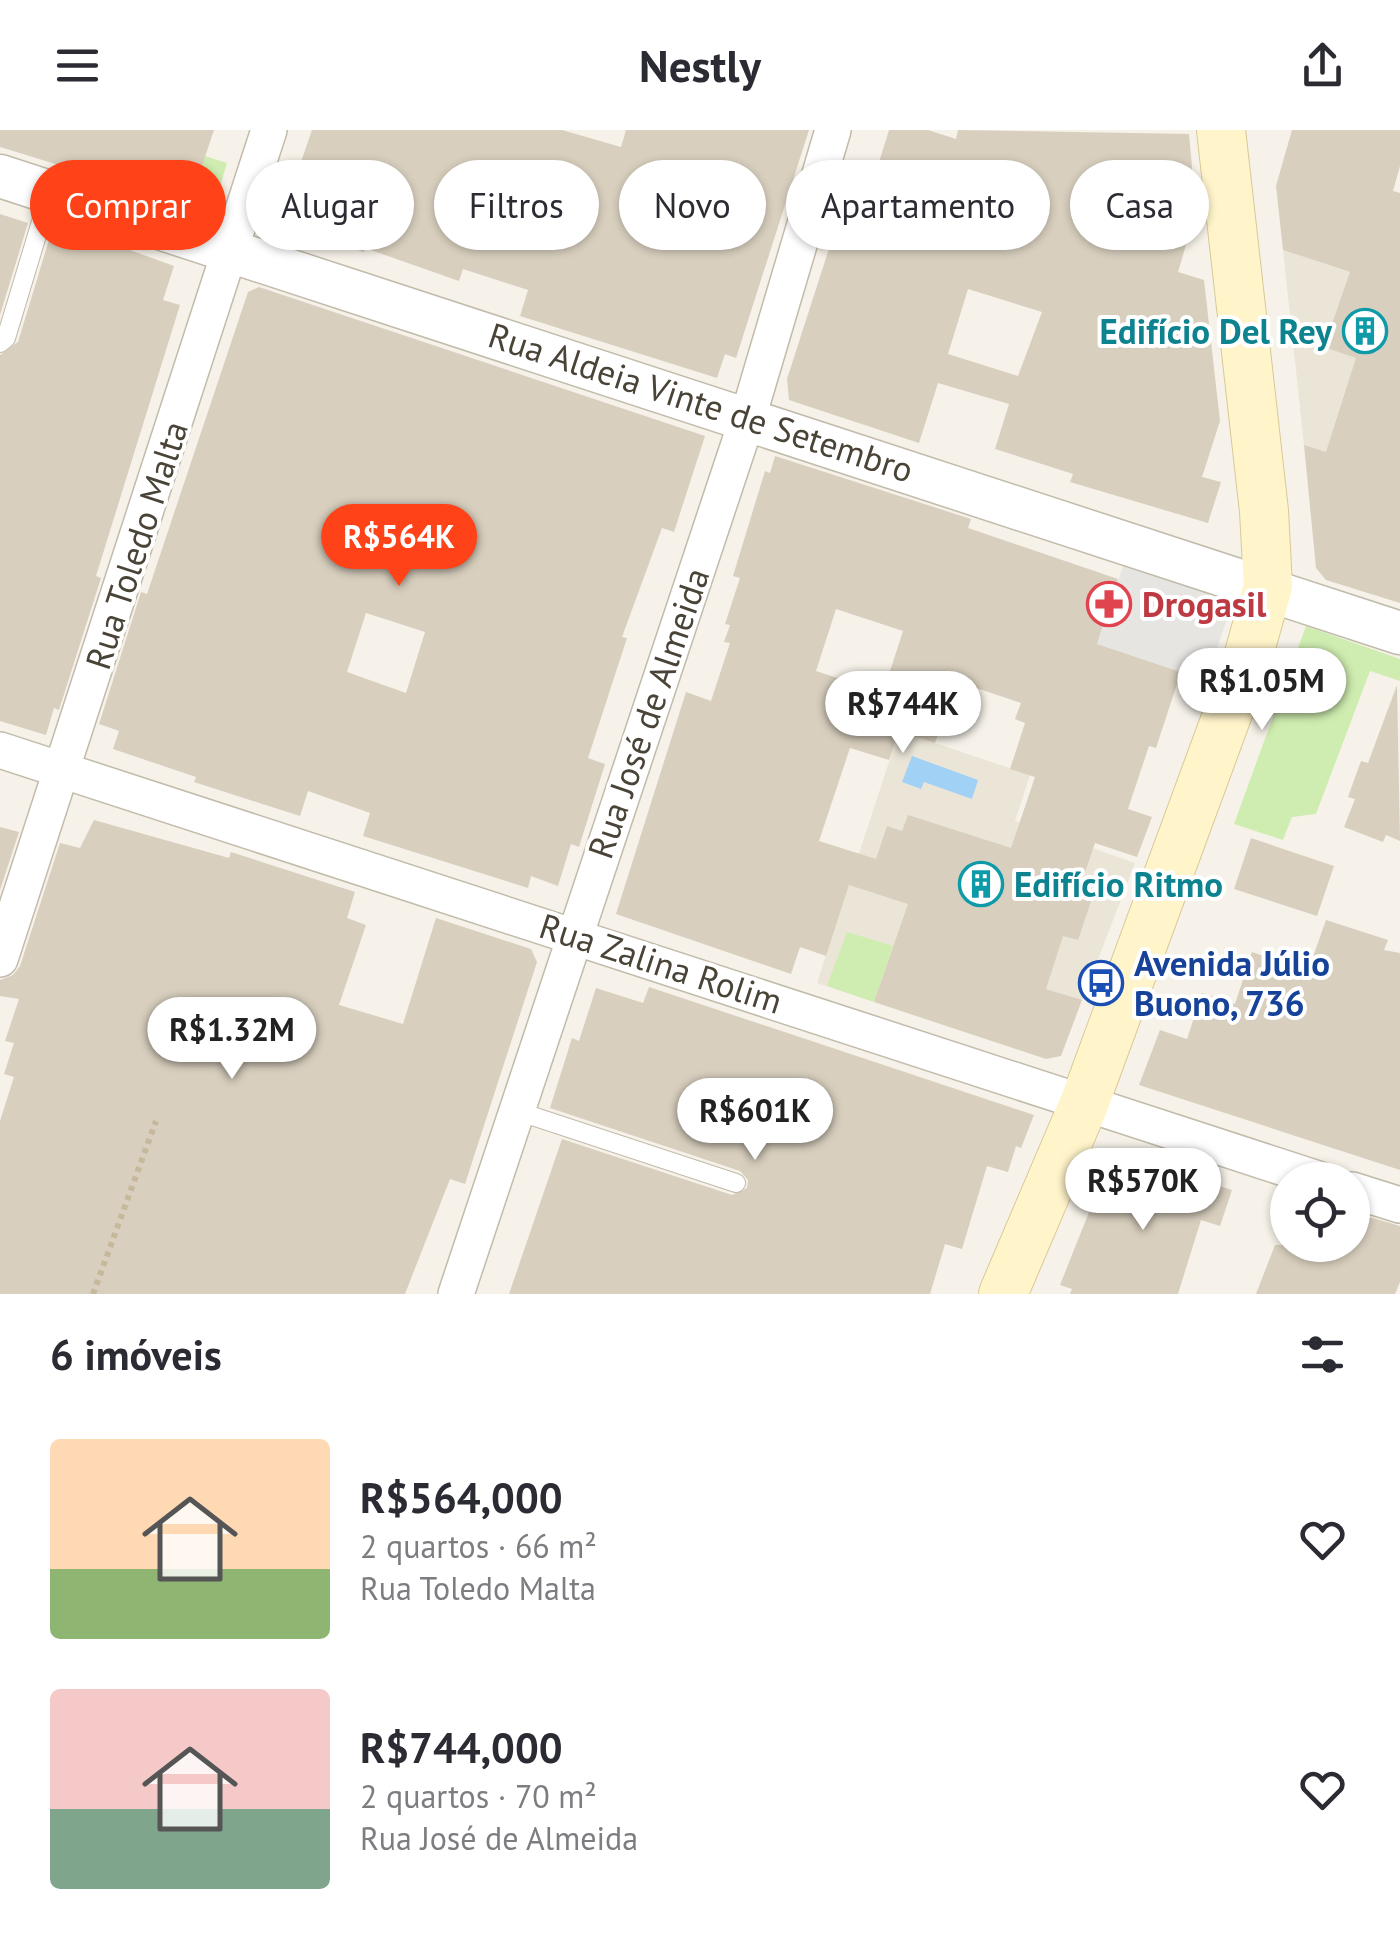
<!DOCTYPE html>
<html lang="pt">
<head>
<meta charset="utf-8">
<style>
	:root { --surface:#fff; --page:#f7f7f7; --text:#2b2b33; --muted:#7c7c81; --accent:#ff4217 }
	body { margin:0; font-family:"PT Sans",sans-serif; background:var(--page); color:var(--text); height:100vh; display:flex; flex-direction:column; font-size:38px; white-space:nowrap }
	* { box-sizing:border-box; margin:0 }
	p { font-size:32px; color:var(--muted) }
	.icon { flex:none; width:55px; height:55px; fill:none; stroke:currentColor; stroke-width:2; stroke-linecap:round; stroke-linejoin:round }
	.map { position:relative; height:1164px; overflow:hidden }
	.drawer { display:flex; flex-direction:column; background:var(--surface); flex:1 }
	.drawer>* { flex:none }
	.guide { position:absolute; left:30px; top:30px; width:1340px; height:90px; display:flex; gap:20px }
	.controls { position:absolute; left:1270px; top:1032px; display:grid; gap:20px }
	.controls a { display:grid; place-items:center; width:100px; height:100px; border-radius:50%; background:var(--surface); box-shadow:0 2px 8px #0004; font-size:50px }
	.price { position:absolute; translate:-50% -85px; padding:0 22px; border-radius:35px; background:#fff; color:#222; font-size:32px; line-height:65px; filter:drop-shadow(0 2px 5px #0008) }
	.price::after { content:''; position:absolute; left:50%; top:60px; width:30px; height:22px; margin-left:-15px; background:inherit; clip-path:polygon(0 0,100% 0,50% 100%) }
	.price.current { background:var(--accent); color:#fff }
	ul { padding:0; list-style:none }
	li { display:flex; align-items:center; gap:30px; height:250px; padding:0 50px }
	li span { display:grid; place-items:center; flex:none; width:280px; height:200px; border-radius:10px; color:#555 }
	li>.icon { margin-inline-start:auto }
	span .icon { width:120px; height:120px; fill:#fffc; stroke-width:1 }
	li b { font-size:42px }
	h2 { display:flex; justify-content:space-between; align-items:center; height:120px; padding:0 50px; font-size:42px }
	.tag { padding:0 35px; border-radius:45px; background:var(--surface); box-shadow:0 2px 8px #0004; font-size:35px; line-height:90px }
	.tag.current { background:var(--accent); color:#fff }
	header { display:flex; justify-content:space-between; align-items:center; height:130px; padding:0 50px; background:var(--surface); font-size:45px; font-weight:600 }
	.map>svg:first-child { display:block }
</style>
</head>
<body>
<header><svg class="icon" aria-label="menu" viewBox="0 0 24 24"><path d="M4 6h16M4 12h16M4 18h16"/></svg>Nestly<svg class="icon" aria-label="share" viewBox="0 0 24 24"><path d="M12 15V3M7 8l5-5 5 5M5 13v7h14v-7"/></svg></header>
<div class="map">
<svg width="1400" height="1164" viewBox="0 0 1400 1164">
	<rect width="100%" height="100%" fill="#f6f2e9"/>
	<!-- residential -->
	<g fill="#eae5d7">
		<polygon points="1283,120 1400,159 1400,346 1304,315"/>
		<polygon points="899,601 1030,645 1015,691 1135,733 1082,871 916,814 874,872 817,853"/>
	</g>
	<!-- green -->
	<g fill="#cfedb0">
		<polygon points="205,26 227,33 212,84 189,75"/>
		<polygon points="1306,496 1400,529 1400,551 1370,541 1316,684 1292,687 1283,710 1234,694"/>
		<polygon points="847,802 893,816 874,872 827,856"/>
	</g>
	<!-- parking -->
	<polygon fill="#e7e5e1" points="1123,436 1205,462 1227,477 1229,483 1206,550 1097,514"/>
	<!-- water -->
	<polygon fill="#a2d1f6" points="912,626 978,650 972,669 924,652 921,659 902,652"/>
	<!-- building -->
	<g fill="#d8cfbe" fill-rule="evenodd">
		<polygon points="0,0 214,0 189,75 0,17"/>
		<polygon points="312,0 562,0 621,17 626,0 809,0 736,228 725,224 717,248 520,186 528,160 463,139 459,151 365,118 364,122 264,92 276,53 292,58"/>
		<path d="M889 0H928L956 9 958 0 1189 4 1196 81 1178 142 1204 150 1220 291 1202 347 1221 352 1208 393 1070 352 1073 344 995 319 1009 274 938 253 919 313 789 270 787 249 855 38 875 45ZM968 159 1042 182 1018 246 948 224Z"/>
		<polygon points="1292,0 1400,0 1400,36 1393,61 1400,63 1400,473 1326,450 1316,438 1304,315 1326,322 1356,228 1324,217 1350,142 1283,120 1276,56"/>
		<polygon points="0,84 28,93 0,185"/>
		<polygon points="66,97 174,136 163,170 180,175 96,446 101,448 59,580 54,578 46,605 0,591 0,225 18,212 52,100 64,104"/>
		<path d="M259 157 705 306 674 402 662 398 622 507 627 508 588 628 605 634 579 717 571 714 558 756 531 746 528 758 363 706 370 683 308 661 300 686 194 652 196 647 113 619 119 601 99 594 141 462 147 464 248 162ZM366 483 425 502 406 563 347 542Z"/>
		<path d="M775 326 971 389 968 398 1118 449 1097 514 1181 542 1156 618 1149 616 1128 679 1152 687 1137 727 1095 713 1078 763 1092 768 1078 810 1063 806 1046 859 1082 870 1061 926 1046 929 874 872 908 774 849 755 826 826 800 817 791 844 616 784 686 562 711 571 730 513 724 512 730 495 725 494 740 448 733 446 765 341 770 343ZM836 479 903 501 883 563 816 541ZM956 551 1021 573 1015 589 1025 593 1010 639 1035 647 1011 718 908 685 902 701 887 696 876 729 819 711 850 618 889 630 899 601 935 613Z"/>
		<polygon points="1397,555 1400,711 1386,705 1383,712 1344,697 1355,669 1348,667 1361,631 1368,633"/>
		<polygon points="94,690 229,728 231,722 355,762 347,788 366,795 339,875 403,894 436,788 531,819 537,832 465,1054 450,1049 405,1164 0,1164 0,991 14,947 4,944 14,913 5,911 19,869 0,866 0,850 13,845 20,836 60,713 80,718"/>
		<polygon points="0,697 19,702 0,760"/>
		<polygon points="1251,708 1334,736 1317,786 1234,759"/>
		<polygon points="1326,790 1388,810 1384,820 1400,823 1400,1040 1139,955 1160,900 1187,909 1202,863 1235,874 1252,822 1308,841"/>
		<polygon points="649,857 1034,985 1021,1018 1016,1016 1008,1042 987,1036 962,1119 945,1114 930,1164 509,1164 562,1009 732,1065 747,1058 748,1050 740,1041 550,978 572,908 579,911 596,858 643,873"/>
		<polygon points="1133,1028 1232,1060 1220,1096 1201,1090 1178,1164 1070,1164 1072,1159 1060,1155 1099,1057 1121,1064"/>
		<polygon points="1352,1082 1400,1096 1400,1152 1395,1164 1256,1164 1275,1115 1352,1115"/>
	</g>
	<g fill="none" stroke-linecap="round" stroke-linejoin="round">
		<defs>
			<g id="service">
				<polyline points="0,213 6,208 50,62"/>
				<polyline points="517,981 736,1053"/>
			</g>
			<g id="minor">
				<polyline points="0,620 1321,1050"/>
				<polyline points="0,829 269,0"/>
				<polyline points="1352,1060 1400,1075"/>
				<polyline points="456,1164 748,287 833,0"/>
			</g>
			<polyline id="tertiary" points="0,46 1400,503"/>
			<polyline id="secondary" points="1003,1164 1084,974 1247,531 1268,456 1264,381 1221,0"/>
		</defs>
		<!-- service casing -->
		<use href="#service" stroke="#c2bbab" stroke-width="20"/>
		<!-- minor casing -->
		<use href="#minor" stroke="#c2bbab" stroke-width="38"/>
		<!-- tertiary casing -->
		<use href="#tertiary" stroke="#c2bbab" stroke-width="45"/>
		<!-- secondary casing -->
		<use href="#secondary" stroke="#d9c996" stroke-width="50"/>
		<!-- path -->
		<polyline stroke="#c5b89b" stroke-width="6" stroke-dasharray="5 5" stroke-linecap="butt" points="93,1164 156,991"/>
		<!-- service -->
		<use href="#service" stroke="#fff" stroke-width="18"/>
		<!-- minor -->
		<use href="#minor" stroke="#fff" stroke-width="35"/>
		<!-- tertiary -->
		<use href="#tertiary" stroke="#fff" stroke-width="42"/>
		<!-- secondary -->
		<use href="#secondary" stroke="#fff4ca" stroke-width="48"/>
	</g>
	<!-- icons -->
	<defs>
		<symbol id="building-ring" viewBox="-11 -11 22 22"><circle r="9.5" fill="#fff" stroke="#0f9aa8" stroke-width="1.5"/><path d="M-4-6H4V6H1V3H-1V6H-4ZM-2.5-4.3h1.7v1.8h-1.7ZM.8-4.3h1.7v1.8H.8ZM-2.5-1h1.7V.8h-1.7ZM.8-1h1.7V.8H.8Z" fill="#0f9aa8"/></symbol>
		<symbol id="pharmacy-ring" viewBox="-11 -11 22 22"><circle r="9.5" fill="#fff" stroke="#e0444e" stroke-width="1.5"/><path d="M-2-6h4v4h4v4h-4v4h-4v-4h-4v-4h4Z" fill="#e0444e"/></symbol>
		<symbol id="bus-ring" viewBox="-11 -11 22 22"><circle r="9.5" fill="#fff" stroke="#1a4fb4" stroke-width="1.5"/><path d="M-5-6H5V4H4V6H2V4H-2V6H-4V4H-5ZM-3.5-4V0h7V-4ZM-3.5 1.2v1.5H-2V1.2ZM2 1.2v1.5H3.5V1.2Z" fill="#1a4fb4"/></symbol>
	</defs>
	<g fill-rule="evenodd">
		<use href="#building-ring" x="1340" y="176" width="50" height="50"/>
		<use href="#pharmacy-ring" x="1084" y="449" width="50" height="50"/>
		<use href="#building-ring" x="956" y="729" width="50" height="50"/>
		<use href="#bus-ring" x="1076" y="828" width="50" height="50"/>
	</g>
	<g text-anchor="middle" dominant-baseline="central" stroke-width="8" stroke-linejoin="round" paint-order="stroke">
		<!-- culture labels -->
		<g font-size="35" font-weight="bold" fill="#0d838f" stroke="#fff" text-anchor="end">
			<text x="1332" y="201">Edifício Del Rey</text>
			<text x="1014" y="754" text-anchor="start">Edifício Ritmo</text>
		</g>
		<!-- street labels -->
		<g font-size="35" fill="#4a4337" stroke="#fff">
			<text transform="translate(701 272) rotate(18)">Rua Aldeia Vinte de Setembro</text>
			<text transform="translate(136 415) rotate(-72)">Rua Toledo Malta</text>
			<text transform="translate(648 583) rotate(-71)">Rua José de Almeida</text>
			<text transform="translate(661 833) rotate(18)">Rua Zalina Rolim</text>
		</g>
		<!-- health labels -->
		<g font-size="35" font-weight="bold" fill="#be3a42" stroke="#fff" text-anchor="start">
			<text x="1142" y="474">Drogasil</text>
		</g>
		<!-- transit labels -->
		<g font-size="35" font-weight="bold" fill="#164399" stroke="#fff" text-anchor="start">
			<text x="1134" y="833">Avenida Júlio<tspan x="1134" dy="40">Buono, 736</tspan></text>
		</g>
	</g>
</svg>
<div class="controls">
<a><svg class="icon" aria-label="locate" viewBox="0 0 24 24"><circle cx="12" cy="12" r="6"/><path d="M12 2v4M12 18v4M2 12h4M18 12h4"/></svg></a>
</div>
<b class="price current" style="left:399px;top:459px">R$564K</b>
<b class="price" style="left:1262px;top:603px">R$1.05M</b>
<b class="price" style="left:903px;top:626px">R$744K</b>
<b class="price" style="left:232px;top:952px">R$1.32M</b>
<b class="price" style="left:755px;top:1033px">R$601K</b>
<b class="price" style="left:1143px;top:1103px">R$570K</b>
<div class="guide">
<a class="tag current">Comprar</a>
<a class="tag">Alugar</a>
<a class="tag">Filtros</a>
<a class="tag">Novo</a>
<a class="tag">Apartamento</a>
<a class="tag">Casa</a>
</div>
</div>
<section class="drawer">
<h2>6 imóveis<svg class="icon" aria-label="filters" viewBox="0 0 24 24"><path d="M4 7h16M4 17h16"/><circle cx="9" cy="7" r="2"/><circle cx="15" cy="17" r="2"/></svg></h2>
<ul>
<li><span style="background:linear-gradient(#ffd9b3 65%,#8fb573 0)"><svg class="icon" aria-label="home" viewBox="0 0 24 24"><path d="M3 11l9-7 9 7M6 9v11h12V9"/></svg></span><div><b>R$564,000</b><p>2 quartos · 66 m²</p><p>Rua Toledo Malta</p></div><svg class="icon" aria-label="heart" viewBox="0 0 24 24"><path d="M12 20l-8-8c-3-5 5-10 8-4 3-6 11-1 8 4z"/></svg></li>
<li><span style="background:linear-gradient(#f6c9c9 60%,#7fa58c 0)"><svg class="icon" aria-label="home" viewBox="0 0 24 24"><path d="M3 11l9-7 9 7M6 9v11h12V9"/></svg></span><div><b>R$744,000</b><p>2 quartos · 70 m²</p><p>Rua José de Almeida</p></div><svg class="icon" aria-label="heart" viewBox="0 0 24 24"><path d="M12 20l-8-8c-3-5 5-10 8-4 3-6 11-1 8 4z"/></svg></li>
</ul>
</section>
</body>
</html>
